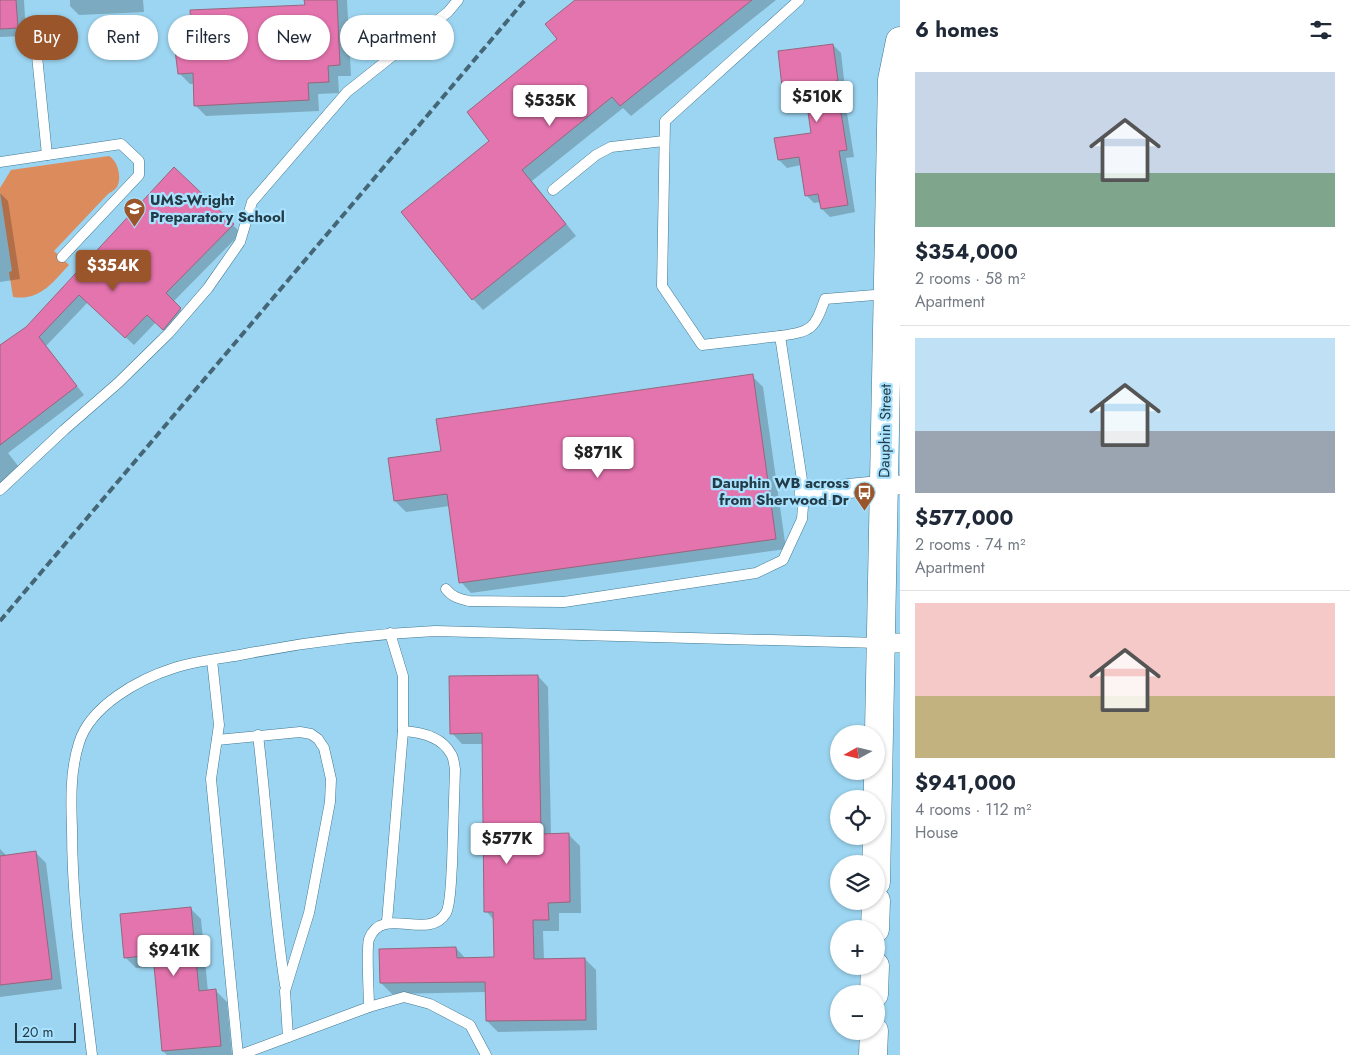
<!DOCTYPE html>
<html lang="en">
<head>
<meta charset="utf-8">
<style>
	:root { --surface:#fff; --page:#f6f6f7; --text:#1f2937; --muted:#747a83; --line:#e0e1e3; --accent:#9a552b }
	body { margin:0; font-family:Jost,sans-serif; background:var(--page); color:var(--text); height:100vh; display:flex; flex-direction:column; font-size:19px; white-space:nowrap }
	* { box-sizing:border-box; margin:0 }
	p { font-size:16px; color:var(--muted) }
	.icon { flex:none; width:28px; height:28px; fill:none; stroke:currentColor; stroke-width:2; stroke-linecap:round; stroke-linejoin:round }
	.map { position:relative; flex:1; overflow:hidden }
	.sheet { display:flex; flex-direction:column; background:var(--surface); width:450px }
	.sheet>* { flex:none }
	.guide { position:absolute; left:15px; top:15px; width:475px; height:45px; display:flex; gap:10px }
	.needle { width:32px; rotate:262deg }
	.tools { position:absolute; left:830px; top:725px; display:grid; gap:10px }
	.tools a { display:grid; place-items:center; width:55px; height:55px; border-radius:50%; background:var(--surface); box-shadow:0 1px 4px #0004; font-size:25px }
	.scale { position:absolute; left:15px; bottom:12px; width:61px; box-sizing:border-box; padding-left:5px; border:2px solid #233b46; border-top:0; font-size:14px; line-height:18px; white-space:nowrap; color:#233b46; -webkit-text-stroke:4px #a8e2fe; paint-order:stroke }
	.price { position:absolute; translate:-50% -42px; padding:0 11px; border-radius:5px; background:#fff; color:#222; font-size:16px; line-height:32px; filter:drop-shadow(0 1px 2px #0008) }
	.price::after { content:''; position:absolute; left:50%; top:30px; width:15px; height:11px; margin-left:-8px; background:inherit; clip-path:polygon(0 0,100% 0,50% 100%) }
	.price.selected { background:var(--accent); color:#fff }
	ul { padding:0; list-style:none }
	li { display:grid; align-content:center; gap:10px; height:265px; padding:0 15px }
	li+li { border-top:1px solid var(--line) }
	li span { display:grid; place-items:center; height:155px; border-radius:0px; color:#555 }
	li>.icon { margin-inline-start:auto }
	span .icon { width:90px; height:90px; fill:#fffc; stroke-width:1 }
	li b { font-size:21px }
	h2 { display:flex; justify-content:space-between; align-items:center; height:60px; padding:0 15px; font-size:21px }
	.pill { padding:0 18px; border-radius:22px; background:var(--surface); box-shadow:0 1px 4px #0004; font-size:18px; line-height:45px }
	.pill.selected { background:var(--accent); color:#fff }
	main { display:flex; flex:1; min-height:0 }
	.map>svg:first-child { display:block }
</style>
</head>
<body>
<main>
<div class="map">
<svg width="900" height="1055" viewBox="0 0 900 1055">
	<rect width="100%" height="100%" fill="#9cd5f1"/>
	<!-- green -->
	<path fill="#dc8b5c" d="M109 156C118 161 122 178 117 187 114 191 110 192 107 195L54 251 69 265C52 283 40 301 13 297L9 272 12 271 0 192V188L11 170Z"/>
	<!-- shadow -->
	<g fill="#0003">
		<polygon points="0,0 24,0 26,36 0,37"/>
		<polygon points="70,0 143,0 144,12 79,15 70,6"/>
		<polygon points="306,0 347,0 351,76 338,76 339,93 318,94 319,111 206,116 195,105 194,84 190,84 179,73 193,42 306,6"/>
		<polygon points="577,0 776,0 631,116 623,108 532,181 576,236 483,310 473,299 491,141 559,40"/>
		<polygon points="833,45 841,53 845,88 843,88 854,157 846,158 855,212 830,217 822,209 821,202 814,203 806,195 801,165 787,168 779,160 812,134 806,93 791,95 784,87"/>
		<polygon points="174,168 241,233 173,302 188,317 172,337 156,322 134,345 88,302 46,346 84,395 8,453 22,471 0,487 0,346 26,328"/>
		<polygon points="0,193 8,201 20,279 0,282"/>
		<polygon points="752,376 763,387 786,549 471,593 461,582 450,506 406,512 395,501 442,452"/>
		<polygon points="538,676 548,687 551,835 569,835 580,846 581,913 559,913 559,931 543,931 544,960 585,959 596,970 597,1030 498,1032 487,1021 486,992 392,994 381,983 456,948 466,959 495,958 494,920 486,911 483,744 462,744 452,733"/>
		<polygon points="0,849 7,856 36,853 46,863 62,989 0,997"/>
		<polygon points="190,908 201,919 208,992 216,991 227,1002 232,1055 167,1055 163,1051 155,967 136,968 125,957"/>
	</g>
	<!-- building -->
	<g fill="#e474ae" stroke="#97667d">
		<polygon points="0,0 16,0 18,28 0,29"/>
		<polygon points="304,0 337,0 340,65 328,66 329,82 308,83 309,100 194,106 193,73 178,74 175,50 178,50 177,42 192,41 190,10 305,5"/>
		<polygon points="575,0 752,0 620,106 612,97 522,170 566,224 472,300 401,212 489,141 467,112 557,39 545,24"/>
		<polygon points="833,44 838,80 836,81 847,150 839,151 848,205 821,209 818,194 805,196 799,157 778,160 774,138 811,133 804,85 782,87 778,51"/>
		<polygon points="174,167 234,224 166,293 181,308 163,330 147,315 125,338 79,295 39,337 77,386 0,445 0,345 26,327"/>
		<polygon points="753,374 776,539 459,583 447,494 394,501 388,458 441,451 436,419"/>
		<polygon points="538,675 541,834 569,833 570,902 548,903 549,920 533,920 534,959 585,958 586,1020 486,1021 485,982 380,983 379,949 456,947 457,958 494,957 493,912 484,912 482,733 450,734 449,676"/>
		<polygon points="36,851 52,979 0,985 0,856"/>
		<polygon points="191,907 199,991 216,989 221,1046 162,1051 153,955 124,958 120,914"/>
	</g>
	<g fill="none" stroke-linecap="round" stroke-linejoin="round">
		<defs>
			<g id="service">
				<polyline points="36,46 47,155"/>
				<polyline points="0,162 121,144 139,161 139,175 62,257"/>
				<polyline points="553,190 596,155 611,147 664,141"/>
				<path d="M780 336C812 331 814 330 825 299L887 294"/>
				<polyline points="0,490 64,430 118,383 169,333 208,288 240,242 252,202 347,92 448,12 458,0"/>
				<path d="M446 589C452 597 460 599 469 601L564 602 756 573 783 560 802 519 804 493 780 336 702 345 662 286 665 121 799 0"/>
				<polyline points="212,660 219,725 211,779 238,1055"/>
				<path d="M258 735C268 818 272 902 285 985"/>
				<polyline points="217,740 300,732 311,734 318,739 324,748 331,779 330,802 309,913 285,991 288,1037"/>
				<polyline points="387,922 403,731 403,676 390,633"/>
				<path d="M369 1007C369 994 366 948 369 939 382 904 428 942 446 913 451 904 451 876 452 865 453 833 454 801 455 769 454 765 454 758 451 754 442 737 421 732 403 731"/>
				<path d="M92 1055C83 980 72 905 72 829 71 801 70 771 79 743 90 706 139 679 174 668 195 661 218 659 240 655 305 642 370 634 435 631L879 643"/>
				<polyline points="240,1055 369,1007 404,997 430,1004 470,1025 486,1055"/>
			</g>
			<g id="minor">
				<polyline points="804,493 884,485 900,485"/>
				<polyline points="880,643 900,643"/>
			</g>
			<g id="secondary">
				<polyline points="876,882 892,80 900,41"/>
				<polyline points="875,929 876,901"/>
				<polyline points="874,994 875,966"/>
				<polyline points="873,1055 874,1031"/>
			</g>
		</defs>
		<!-- service casing -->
		<use href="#service" stroke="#417891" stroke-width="11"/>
		<!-- minor casing -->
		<use href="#minor" stroke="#417891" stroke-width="20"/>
		<!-- secondary casing -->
		<use href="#secondary" stroke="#417891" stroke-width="29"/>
		<!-- service -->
		<use href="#service" stroke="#fff" stroke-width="10"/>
		<!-- minor -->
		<use href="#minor" stroke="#fff" stroke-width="19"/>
		<!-- secondary -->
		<use href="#secondary" stroke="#fff" stroke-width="28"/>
		<!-- rail -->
		<polyline stroke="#456676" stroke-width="4" stroke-dasharray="8 4" stroke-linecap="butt" points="0,621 525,0"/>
	</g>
	<!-- icons -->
	<defs>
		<symbol id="school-pin" viewBox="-11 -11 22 30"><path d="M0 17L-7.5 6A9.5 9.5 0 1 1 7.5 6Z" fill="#9a552b" stroke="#a8e2fe"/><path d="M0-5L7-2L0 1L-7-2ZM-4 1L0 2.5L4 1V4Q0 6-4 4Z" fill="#fff"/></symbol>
		<symbol id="bus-pin" viewBox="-11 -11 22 30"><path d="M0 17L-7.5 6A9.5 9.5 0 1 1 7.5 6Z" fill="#9a552b" stroke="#a8e2fe"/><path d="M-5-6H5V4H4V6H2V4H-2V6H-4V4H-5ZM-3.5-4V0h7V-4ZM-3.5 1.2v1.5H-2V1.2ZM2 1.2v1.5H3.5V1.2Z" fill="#fff"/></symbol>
	</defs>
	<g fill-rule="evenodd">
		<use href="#school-pin" x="122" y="196" width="25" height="34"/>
		<use href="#bus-pin" x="852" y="480" width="25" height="34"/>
	</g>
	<g text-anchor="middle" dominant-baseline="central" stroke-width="4.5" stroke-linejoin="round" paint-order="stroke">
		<!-- poi labels -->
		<g font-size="15" font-weight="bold" fill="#233b46" stroke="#a8e2fe" text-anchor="start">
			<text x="150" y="200">UMS-Wright<tspan x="150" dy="17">Preparatory School</tspan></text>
			<text x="849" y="483" text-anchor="end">Dauphin WB across<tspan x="849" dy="17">from Sherwood Dr</tspan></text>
		</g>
		<!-- street labels -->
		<g font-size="15" fill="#233b46" stroke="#a8e2fe">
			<text transform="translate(885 431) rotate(-89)">Dauphin Street</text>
		</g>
	</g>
</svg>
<div class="tools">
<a><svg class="needle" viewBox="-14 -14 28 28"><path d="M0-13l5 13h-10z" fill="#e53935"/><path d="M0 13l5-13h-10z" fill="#747a83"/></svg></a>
<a><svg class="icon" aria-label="locate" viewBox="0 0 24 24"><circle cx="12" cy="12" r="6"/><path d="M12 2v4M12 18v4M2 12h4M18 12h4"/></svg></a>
<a><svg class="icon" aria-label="layers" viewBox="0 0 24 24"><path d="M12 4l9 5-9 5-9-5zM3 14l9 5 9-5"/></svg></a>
<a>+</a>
<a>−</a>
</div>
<div class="scale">20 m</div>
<b class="price" style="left:817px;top:123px">$510K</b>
<b class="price" style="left:550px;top:127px">$535K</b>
<b class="price selected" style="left:113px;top:292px">$354K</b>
<b class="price" style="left:598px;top:479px">$871K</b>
<b class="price" style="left:507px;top:865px">$577K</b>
<b class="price" style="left:174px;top:977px">$941K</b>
<div class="guide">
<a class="pill selected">Buy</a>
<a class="pill">Rent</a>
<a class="pill">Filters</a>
<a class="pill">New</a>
<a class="pill">Apartment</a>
</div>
</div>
<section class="sheet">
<h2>6 homes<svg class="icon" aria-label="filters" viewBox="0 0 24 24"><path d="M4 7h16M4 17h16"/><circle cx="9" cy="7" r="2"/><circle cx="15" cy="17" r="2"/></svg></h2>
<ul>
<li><span style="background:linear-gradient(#c9d6e8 65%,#7fa58c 0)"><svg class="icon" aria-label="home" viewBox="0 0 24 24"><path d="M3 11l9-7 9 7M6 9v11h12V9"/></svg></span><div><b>$354,000</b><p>2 rooms · 58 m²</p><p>Apartment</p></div></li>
<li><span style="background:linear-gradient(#bfe0f5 60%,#9aa5b1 0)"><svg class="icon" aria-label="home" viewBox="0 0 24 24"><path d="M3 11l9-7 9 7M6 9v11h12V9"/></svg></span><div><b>$577,000</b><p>2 rooms · 74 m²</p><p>Apartment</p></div></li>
<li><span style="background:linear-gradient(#f6c9c9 60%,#c2b280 0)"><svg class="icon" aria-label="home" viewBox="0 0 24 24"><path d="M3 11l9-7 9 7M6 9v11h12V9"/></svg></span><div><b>$941,000</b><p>4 rooms · 112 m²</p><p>House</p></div></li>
</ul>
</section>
</main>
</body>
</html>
